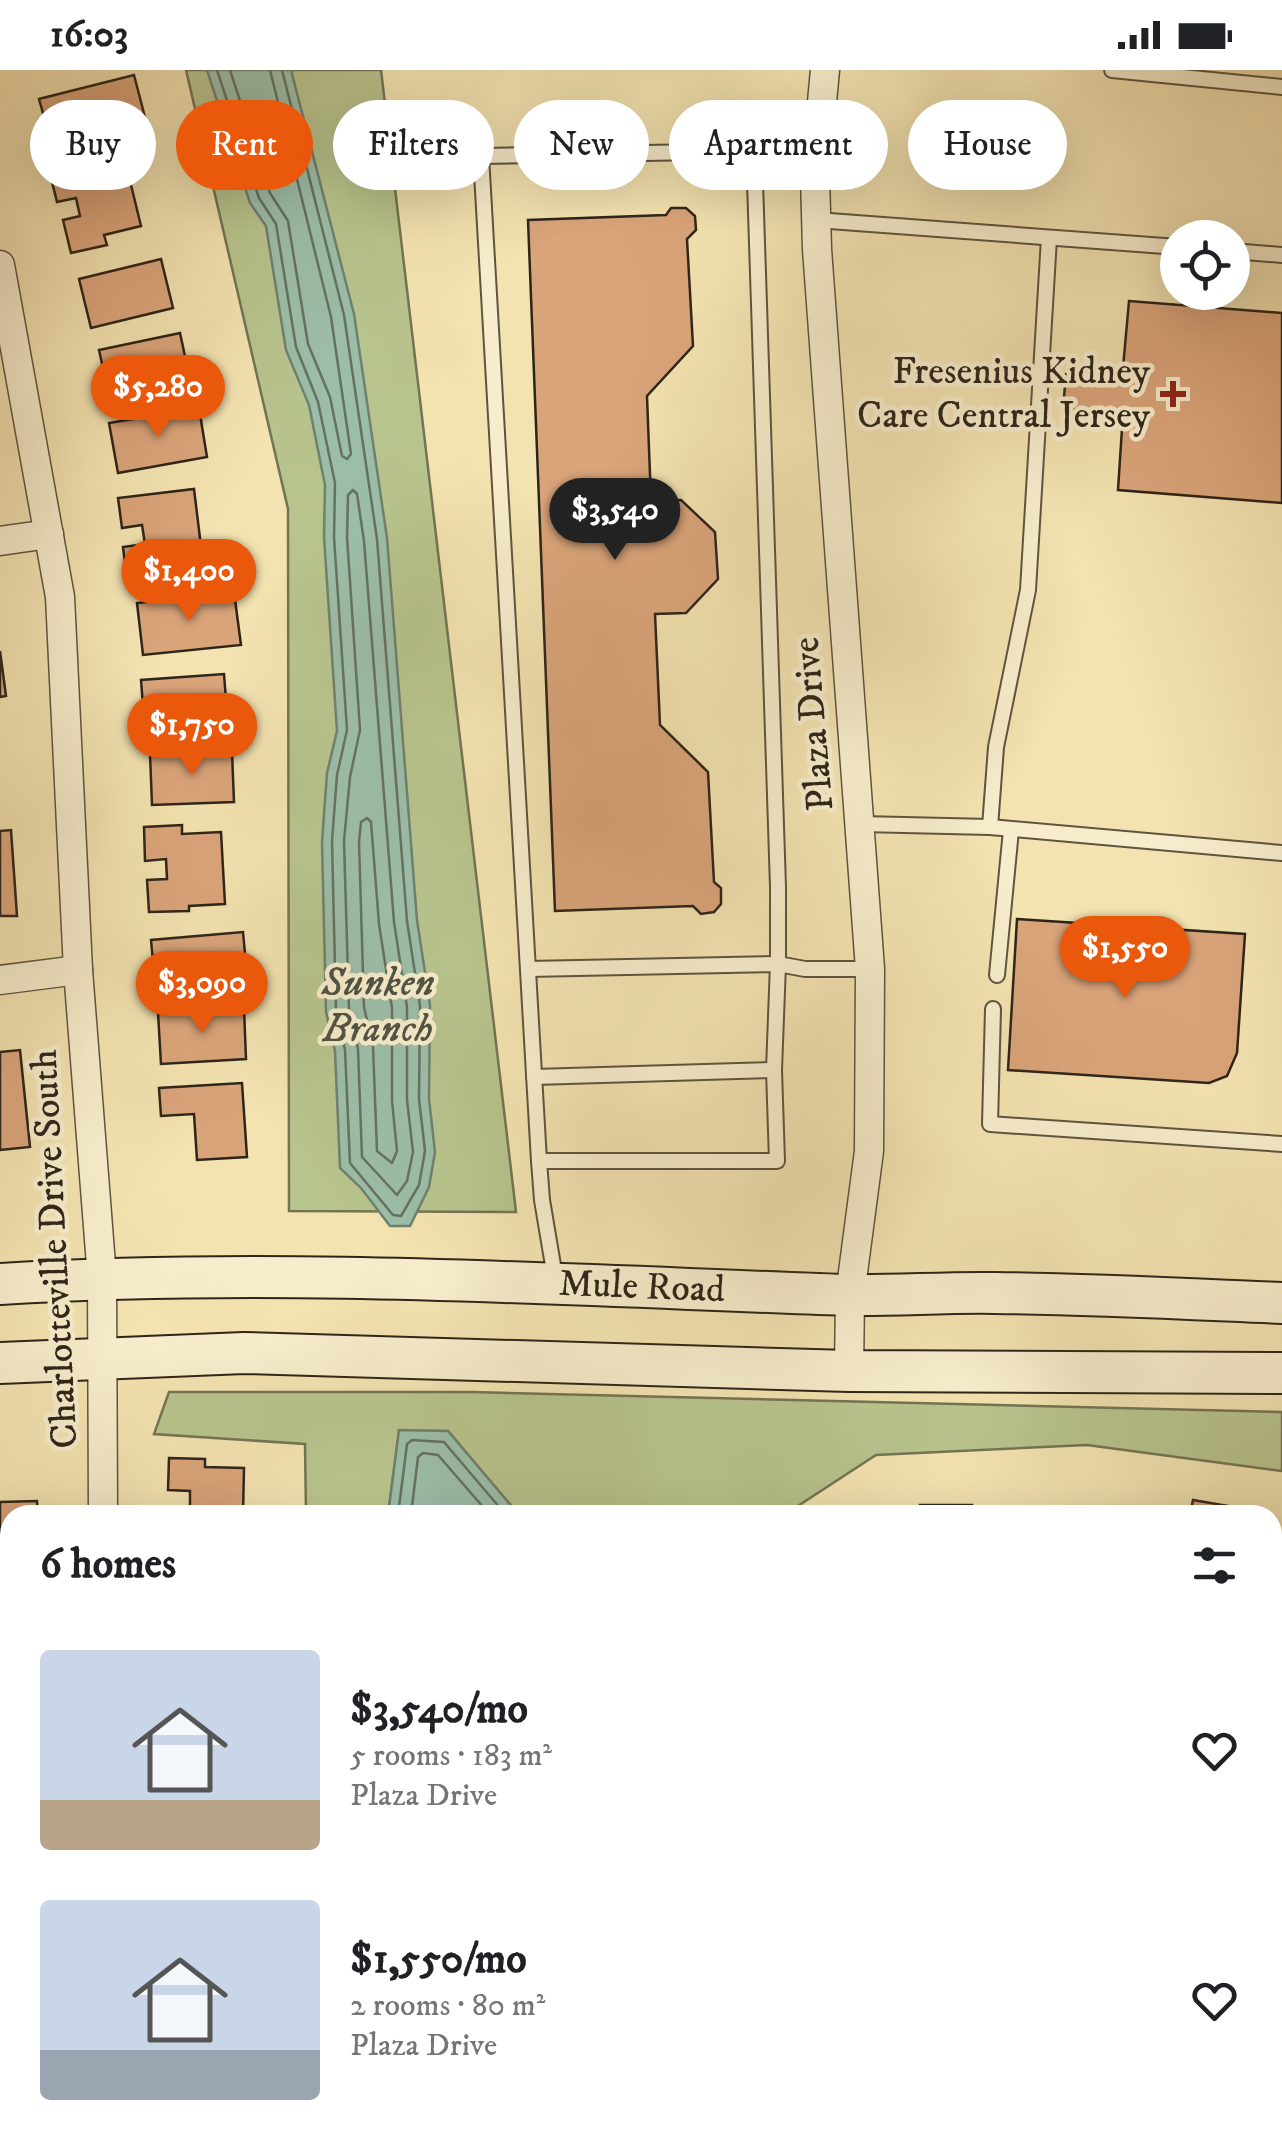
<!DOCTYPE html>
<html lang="en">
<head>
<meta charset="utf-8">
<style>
	:root { --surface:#fff; --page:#f2f2f2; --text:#202124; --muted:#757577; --accent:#ea580c }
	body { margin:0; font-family:"IM FELL DW Pica",serif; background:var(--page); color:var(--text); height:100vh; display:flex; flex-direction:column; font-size:38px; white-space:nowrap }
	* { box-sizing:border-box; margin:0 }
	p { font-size:32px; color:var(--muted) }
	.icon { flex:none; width:55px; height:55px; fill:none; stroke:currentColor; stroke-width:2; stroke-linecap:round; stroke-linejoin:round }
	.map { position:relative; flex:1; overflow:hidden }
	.drawer { position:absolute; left:0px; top:1435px; width:1282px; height:640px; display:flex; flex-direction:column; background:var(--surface); border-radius:30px 30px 0 0; box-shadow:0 10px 40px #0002 }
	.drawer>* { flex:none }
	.top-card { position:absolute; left:30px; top:30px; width:1222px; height:90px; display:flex; gap:20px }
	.buttons { position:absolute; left:1160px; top:150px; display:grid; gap:20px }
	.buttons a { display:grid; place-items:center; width:90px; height:90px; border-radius:50%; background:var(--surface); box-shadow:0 10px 40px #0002; font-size:50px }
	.price { position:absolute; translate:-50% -85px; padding:0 22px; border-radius:35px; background:var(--accent); color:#fff; font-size:32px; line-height:65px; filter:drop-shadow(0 2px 5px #0008) }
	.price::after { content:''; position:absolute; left:50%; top:60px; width:30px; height:22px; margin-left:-15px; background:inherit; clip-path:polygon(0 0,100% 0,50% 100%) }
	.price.current { background:#222; color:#fff }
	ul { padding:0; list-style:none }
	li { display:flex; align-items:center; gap:30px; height:250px; padding:0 40px }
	li span { display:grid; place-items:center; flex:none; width:280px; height:200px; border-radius:10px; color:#555 }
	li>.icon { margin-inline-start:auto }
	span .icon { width:120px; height:120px; fill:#fffc; stroke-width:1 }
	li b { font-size:42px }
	h2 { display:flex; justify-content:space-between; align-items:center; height:120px; padding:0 40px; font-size:42px }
	.chip { padding:0 35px; border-radius:45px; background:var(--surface); box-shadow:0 10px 40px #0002; font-size:35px; line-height:90px }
	.chip.current { background:var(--accent); color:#fff }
	.status { display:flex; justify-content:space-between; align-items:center; height:70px; padding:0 50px; background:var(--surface); direction:ltr }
	.status svg { height:28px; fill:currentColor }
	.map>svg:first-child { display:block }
</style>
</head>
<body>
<div class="status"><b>16:03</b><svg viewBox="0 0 49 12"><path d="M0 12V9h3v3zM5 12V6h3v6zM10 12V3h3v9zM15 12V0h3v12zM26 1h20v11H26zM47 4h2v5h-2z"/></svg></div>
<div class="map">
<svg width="1282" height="2075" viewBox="0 0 1282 2075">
	<rect width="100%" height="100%" fill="#f3e3b1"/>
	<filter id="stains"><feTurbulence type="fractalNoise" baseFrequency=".002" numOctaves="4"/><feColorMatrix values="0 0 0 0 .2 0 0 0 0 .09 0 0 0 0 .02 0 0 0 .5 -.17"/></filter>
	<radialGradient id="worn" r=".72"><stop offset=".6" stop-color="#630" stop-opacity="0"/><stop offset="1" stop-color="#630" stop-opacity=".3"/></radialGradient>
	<!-- green -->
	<g fill="#b8c48d" stroke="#737453" stroke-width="2.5">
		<polygon points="186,0 381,0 516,1142 289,1141 288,439"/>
		<polygon points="169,1322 472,1322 1282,1342 1282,1401 1087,1375 876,1385 784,1445 519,1445 448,1361 399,1361 388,1445 306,1445 305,1374 154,1364"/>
		<polygon points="417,2065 465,2065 463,2075 415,2075"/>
	</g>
	<!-- water -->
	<g fill="#9cbea9" stroke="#70816f" stroke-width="2.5">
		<polygon points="207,0 291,0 354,244 387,468 417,850 430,935 429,1029 435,1082 429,1117 410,1156 390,1156 361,1118 340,1098 335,981 326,942 322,772 327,703 337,661 324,467 325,415 309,335 286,280 266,156 250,133"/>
		<polygon points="399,1360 448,1361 519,1445 388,1445"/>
		<polygon points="313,2065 417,2065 415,2075 312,2075"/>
	</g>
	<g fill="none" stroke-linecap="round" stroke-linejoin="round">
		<!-- shore -->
		<g stroke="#657261" stroke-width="2.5">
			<polyline points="217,0 259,128 276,154 296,277 318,332 335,413 334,467 347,660 337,705 332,771 336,941 345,980 350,1093 393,1145 401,1146 419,1115 425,1081 419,1029 420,936 407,851 377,469 344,245 282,0"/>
			<polyline points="230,0 270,123 288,151 308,274 330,327 342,386 347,389 351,384 331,247 270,0"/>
			<polygon points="353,420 357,424 364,471 394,852 407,937 407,1030 413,1082 407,1111 397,1125 362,1087 358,979 349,940 344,771 350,707 360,660 347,467 348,425"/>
			<polygon points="367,748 371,752 379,854 392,938 392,1031 397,1081 392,1093 377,1081 373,977 364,937 359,772 361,752"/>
			<polyline points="398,1445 407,1374 412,1370 444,1372 506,1445"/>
			<polyline points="411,1445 418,1387 423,1383 438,1385 490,1445"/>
		</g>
	</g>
	<!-- building -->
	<g fill="#daa47a" stroke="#2e2519" stroke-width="2.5">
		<polygon points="134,5 147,55 53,79 39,29"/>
		<polygon points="124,86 141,156 104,165 107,175 71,183 63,150 80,146 76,128 57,132 49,100"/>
		<polygon points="671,138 686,138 695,146 696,160 687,169 693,276 647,326 651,431 681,430 715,462 718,509 686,543 655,544 660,655 708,702 714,812 721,818 721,834 714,842 701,844 693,836 555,841 528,150 666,145"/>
		<polygon points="161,189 173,238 91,258 79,209"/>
		<polygon points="1129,231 1282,243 1282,433 1118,420 1123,343 1063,339 1066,304 1122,309"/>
		<polygon points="180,263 191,314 110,330 99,280"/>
		<polygon points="199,338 207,387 118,403 109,353"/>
		<polygon points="194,419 204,501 127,510 123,477 145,474 142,455 122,458 118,428"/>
		<polygon points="234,522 241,575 143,585 137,533"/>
		<polygon points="0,581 6,626 0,627"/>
		<polygon points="224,604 228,656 145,662 141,610"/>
		<polygon points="232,681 234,732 152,735 150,684"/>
		<polygon points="182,755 182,764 221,762 225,834 189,836 189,841 149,842 147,810 167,809 166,789 145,791 144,757"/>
		<polygon points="11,760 17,846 0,846 0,761"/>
		<polygon points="1017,849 1245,864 1237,983 1227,1006 1209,1013 1008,1000"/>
		<polygon points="243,862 248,915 156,923 151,870"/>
		<polygon points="244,938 246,989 161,994 158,943"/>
		<polygon points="20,980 30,1077 0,1080 0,982"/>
		<polygon points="242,1013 247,1087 197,1090 194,1044 161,1046 159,1018"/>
		<polygon points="169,1388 205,1389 205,1397 244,1398 243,1445 167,1445 167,1439 190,1440 190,1421 168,1420"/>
		<polygon points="1193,1430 1246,1439 1245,1445 1190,1445"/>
		<polygon points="37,1431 38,1445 10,1445 10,1518 0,1518 0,1432"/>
		<rect x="920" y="1435" width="52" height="10"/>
		<polygon points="996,1438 1049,1441 1049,1445 996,1445"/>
		<polygon points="1282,1479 1282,1536 1272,1533 1272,1502"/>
		<rect x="0" y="1651" width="10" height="86"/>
		<polygon points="0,1863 10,1864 7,1948 0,1947"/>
		<polygon points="763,2065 869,2065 869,2075 762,2075"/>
		<polygon points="1111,2065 1157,2065 1156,2074 1169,2075 1110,2075"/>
		<polygon points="587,2070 587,2075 538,2075 538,2072"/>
		<polygon points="127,2071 201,2074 201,2075 127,2075"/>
	</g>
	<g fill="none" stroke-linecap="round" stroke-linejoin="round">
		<defs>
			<g id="lane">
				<polyline points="1112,0 1282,17"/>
				<polyline points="818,74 754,81 778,817 778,894 805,899 870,899"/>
				<polyline points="816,150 1178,177"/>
				<polyline points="1232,181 1282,185"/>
				<polyline points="861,754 990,757 1282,783"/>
				<polyline points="990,757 996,677 1028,520 1049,168"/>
				<polyline points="528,899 778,894 774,1000 777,1091 539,1091"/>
				<polyline points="997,905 1011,760"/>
				<polyline points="993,939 990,1054 1282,1074"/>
				<polyline points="534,1007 774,1000"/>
				<polyline points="556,1213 542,1130 539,1091 481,86 754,81"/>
			</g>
			<g id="street">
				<polyline points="825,0 815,107 817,179 870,899 869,1081 850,1225 849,1301"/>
				<polyline points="0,195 60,527 78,900 102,1208 103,1445"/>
				<polyline points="0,471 49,464"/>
				<polyline points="0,910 78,900"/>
				<polyline points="0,1589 10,1588"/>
				<polyline points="1272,1758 1282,1808 1272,1927"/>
				<polyline points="0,2017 10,2016"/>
				<polyline points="61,2075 61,2065"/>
				<polyline points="714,2075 715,2065"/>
				<polyline points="1261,2075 1262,2065"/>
			</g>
			<g id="secondary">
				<path id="s1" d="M0 1214C281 1197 564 1215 845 1225 895 1226 945 1222 995 1223 1091 1224 1187 1229 1282 1233"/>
				<polyline points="0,1293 244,1283 849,1301 1282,1303"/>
			</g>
		</defs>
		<!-- lane casing -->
		<use href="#lane" stroke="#5f543f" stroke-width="18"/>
		<!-- street casing -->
		<use href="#street" stroke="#5f543f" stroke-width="31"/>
		<!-- secondary casing -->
		<use href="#secondary" stroke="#2e2519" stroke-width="44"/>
		<!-- lane -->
		<use href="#lane" stroke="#f7edcc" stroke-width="14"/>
		<!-- street -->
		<use href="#street" stroke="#f7edcc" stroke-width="28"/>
		<!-- secondary -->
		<use href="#secondary" stroke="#f7edcc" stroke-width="40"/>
	</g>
	<!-- markers -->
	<path fill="#8f2418" stroke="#f7edcc" stroke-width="4" d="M1168 309h10v10h10v10h-10v10h-10v-10h-10v-10h10z"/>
	<g text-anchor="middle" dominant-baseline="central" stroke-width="9" stroke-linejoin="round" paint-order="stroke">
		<!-- poi labels -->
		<g font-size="38" fill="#2e2519" stroke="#f7edcc" text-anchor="end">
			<text x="1150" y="302">Fresenius Kidney<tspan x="1150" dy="44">Care Central Jersey</tspan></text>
		</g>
		<!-- street labels -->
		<g font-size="38" fill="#2e2519" stroke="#f7edcc">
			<text transform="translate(814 654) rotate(-95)">Plaza Drive</text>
			<text transform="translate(55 1179) rotate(-93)">Charlotteville Drive South</text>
			<text stroke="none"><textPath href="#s1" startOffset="642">Mule Road</textPath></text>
		</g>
		<!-- water labels -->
		<g font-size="40" font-style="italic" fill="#4f5344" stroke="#f7edcc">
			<text x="378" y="914">Sunken<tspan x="378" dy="46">Branch</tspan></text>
		</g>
	</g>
	<rect width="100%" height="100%" filter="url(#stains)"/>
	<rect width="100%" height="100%" fill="url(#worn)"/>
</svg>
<div class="buttons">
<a><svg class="icon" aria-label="locate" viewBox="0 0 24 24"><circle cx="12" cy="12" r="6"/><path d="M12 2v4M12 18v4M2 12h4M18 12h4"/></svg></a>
</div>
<b class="price" style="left:158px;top:370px">$5,280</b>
<b class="price current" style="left:615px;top:493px">$3,540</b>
<b class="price" style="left:189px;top:554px">$1,400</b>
<b class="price" style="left:192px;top:708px">$1,750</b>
<b class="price" style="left:1125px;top:931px">$1,550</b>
<b class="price" style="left:202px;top:966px">$3,090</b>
<div class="top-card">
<a class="chip">Buy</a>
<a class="chip current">Rent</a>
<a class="chip">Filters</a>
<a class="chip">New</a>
<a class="chip">Apartment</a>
<a class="chip">House</a>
</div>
<section class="drawer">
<h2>6 homes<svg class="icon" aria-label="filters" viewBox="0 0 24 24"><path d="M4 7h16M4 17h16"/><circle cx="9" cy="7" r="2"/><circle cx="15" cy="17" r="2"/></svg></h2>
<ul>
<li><span style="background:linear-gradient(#c9d6e8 75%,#b9a48a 0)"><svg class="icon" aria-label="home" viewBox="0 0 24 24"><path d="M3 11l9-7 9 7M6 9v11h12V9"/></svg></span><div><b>$3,540/mo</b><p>5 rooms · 183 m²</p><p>Plaza Drive</p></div><svg class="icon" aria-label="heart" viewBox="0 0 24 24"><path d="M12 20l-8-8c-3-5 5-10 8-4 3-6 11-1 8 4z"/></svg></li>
<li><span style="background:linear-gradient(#c9d6e8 75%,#9aa5b1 0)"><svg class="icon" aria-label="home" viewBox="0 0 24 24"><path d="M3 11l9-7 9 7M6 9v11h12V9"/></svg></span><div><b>$1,550/mo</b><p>2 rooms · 80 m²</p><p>Plaza Drive</p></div><svg class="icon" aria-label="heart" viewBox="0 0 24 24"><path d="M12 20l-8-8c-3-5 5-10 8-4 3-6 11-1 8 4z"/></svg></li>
</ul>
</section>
</div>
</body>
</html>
